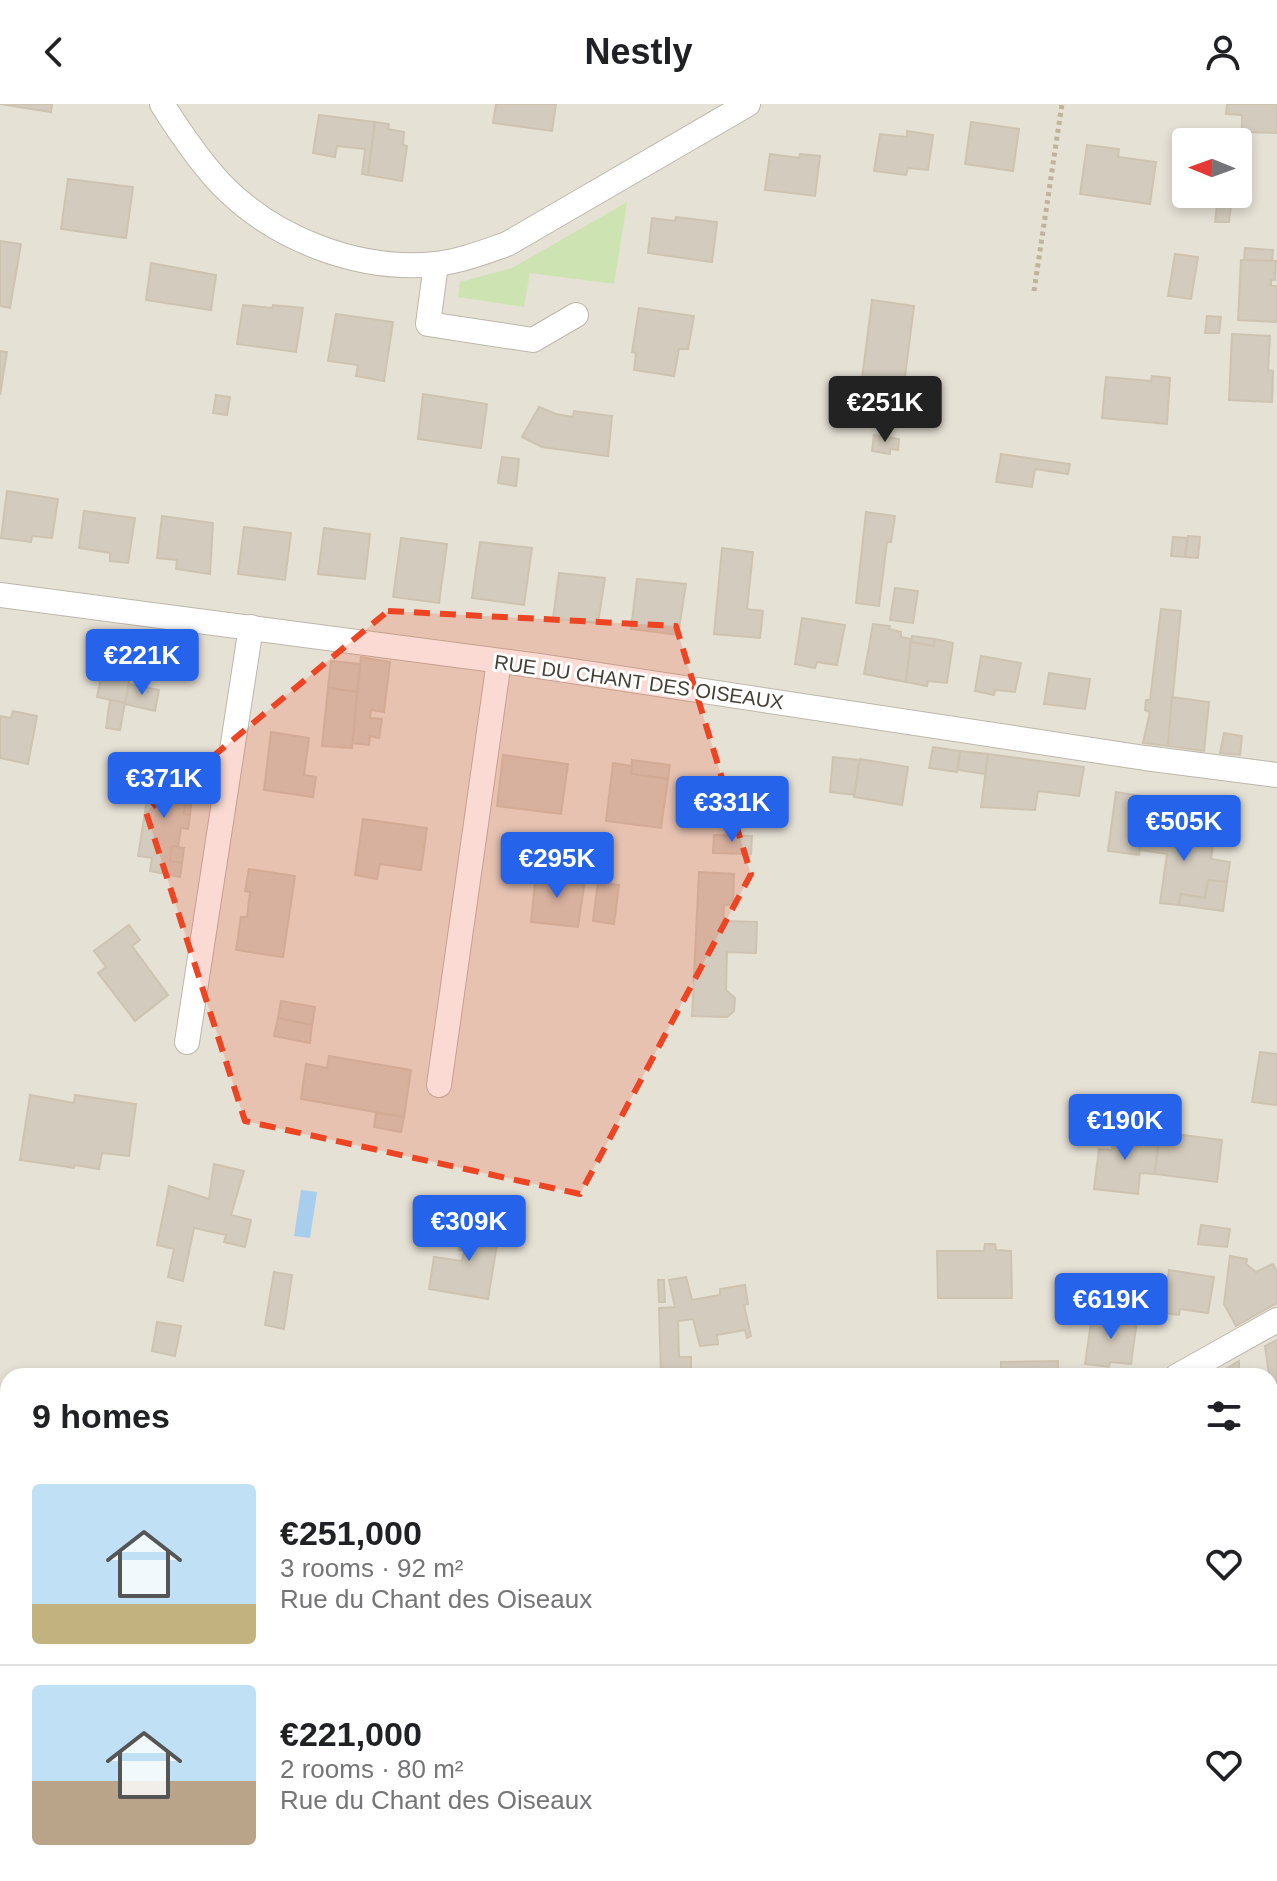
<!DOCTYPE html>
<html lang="en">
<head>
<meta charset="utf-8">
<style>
	:root { --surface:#fff; --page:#f6f6f6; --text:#202124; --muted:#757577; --line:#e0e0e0; --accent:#2563eb }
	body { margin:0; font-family:Arial,sans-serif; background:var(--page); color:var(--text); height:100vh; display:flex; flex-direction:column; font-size:30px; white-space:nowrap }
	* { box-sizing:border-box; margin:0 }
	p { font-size:26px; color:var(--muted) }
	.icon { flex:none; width:44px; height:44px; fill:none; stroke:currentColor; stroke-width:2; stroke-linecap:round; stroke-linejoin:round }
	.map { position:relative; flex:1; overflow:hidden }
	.sheet { position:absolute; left:0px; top:1264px; width:1278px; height:514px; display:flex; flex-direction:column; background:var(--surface); border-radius:24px 24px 0 0; box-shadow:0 4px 12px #0003 }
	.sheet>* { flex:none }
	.needle { width:52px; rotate:271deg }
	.buttons { position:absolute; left:1172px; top:24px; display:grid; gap:16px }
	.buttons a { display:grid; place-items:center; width:80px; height:80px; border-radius:8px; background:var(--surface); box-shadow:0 4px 12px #0003; font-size:40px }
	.price { position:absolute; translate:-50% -68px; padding:0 18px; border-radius:8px; background:var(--accent); color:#fff; font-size:26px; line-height:52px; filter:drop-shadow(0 2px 4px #0008) }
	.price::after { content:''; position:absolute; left:50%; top:48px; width:24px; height:18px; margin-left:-12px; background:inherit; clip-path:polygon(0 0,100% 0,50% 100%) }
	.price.active { background:#222; color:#fff }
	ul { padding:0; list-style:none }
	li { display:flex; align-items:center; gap:24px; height:200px; padding:0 32px }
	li+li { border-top:2px solid var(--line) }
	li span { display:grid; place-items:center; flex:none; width:224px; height:160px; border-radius:8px; color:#555 }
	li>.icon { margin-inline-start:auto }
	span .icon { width:96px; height:96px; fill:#fffc; stroke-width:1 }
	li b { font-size:34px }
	h2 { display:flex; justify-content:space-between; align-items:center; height:96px; padding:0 32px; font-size:34px }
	header { display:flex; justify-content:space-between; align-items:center; height:104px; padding:0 32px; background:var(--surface); font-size:36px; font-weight:800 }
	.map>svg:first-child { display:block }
</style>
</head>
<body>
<header><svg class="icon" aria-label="back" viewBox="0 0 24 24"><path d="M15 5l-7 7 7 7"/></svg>Nestly<svg class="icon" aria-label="person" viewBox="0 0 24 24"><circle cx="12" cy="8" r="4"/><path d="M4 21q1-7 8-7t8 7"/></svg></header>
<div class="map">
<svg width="1277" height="1777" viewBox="0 0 1277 1777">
	<rect width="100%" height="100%" fill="#f2efe7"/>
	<!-- residential -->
	<path fill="#e6e1d5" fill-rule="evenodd" d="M0 0H1277V1777H0ZM1186 38H1238V90H1186ZM8 1272H1270V1770H8Z"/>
	<!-- green -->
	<polygon fill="#cde4b2" points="627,98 614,180 530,169 524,203 458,193 460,178 512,164"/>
	<!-- water -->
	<polygon fill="#a7ceec" points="301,1086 317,1088 310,1134 294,1132"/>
	<!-- building -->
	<g fill="#d3cbbd" stroke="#cec3b1" stroke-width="2">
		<polygon points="0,0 52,0 51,8"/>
		<polygon points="496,0 556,0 552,27 493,19"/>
		<polygon points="1227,0 1277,0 1277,29 1242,28 1242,11 1226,10"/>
		<polygon points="319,11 375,18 368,71 362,70 365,45 337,42 335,53 313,49"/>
		<polygon points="375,18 389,20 388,25 404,28 403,41 407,42 402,77 368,71"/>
		<polygon points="971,18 1019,25 1013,67 965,60"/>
		<polygon points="907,27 933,31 928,66 908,64 906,71 874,67 880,30 907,33"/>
		<polygon points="1087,41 1119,45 1118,53 1156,58 1150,100 1080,90"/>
		<polygon points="770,50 799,54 800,50 820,52 815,92 765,86"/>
		<polygon points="68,75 133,83 126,134 61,125"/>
		<polygon points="1217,101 1231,102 1229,118 1215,118"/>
		<polygon points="676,113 717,118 712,158 648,149 652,114 675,117"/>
		<polygon points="0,137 21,140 10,204 0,202"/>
		<polygon points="1245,144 1273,146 1272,157 1244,156"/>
		<polygon points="1175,150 1198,153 1191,195 1168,192"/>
		<polygon points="1241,156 1276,157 1275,176 1271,176 1271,182 1277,182 1277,218 1238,216"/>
		<polygon points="151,159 216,171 211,206 146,196"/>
		<polygon points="872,196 914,202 903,288 861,283"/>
		<polygon points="243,201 272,204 273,201 303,204 296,248 237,240"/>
		<polygon points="639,204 694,212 688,245 679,245 674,272 634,266 636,249 632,248"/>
		<polygon points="336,210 393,218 384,277 356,272 358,261 328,257"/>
		<polygon points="1207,212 1221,213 1219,229 1205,229"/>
		<polygon points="1232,230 1270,232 1268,266 1273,267 1272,298 1229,296"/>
		<polygon points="0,247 7,248 0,291"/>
		<polygon points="1152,272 1170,274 1167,320 1102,314 1106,273 1151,277"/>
		<polygon points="423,290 487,300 481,344 418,335"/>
		<polygon points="216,291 230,293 227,311 213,309"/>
		<polygon points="539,303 556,310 573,313 574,307 612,312 608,352 542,343 522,333"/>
		<polygon points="874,331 899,335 898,346 890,345 890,350 872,347"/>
		<polygon points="1001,350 1070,360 1068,370 1035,365 1032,383 996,378"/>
		<polygon points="502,353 519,355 516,382 498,379"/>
		<polygon points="7,387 58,395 52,434 32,432 31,438 1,434"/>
		<polygon points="84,407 135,414 128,459 110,457 110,449 79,444"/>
		<polygon points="866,408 895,412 891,438 887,438 879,502 856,499"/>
		<polygon points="162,412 213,419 210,470 176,465 177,456 157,454"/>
		<polygon points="244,423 291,429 285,476 238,470"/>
		<polygon points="324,424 370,430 365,475 318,470"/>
		<polygon points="1188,432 1200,433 1198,454 1185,453"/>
		<polygon points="1173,433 1187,434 1185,453 1171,452"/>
		<polygon points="401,434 447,440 439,499 393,493"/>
		<polygon points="480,438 532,444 524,501 472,494"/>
		<polygon points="722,444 753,448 747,505 763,507 760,534 714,530"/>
		<polygon points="559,469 605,474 598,519 553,514"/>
		<polygon points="637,475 686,480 678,531 631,525"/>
		<polygon points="895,484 918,487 913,519 890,516"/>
		<polygon points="1161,505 1181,507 1168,642 1143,639 1150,608 1145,606 1146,596 1150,596"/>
		<polygon points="802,514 845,521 837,561 817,558 815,564 795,560"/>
		<polygon points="873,520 890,522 889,525 901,528 901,533 911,535 906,578 864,570"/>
		<polygon points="126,527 139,528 134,552 122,551"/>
		<polygon points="139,528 186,533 184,544 175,543 172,557 134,552"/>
		<polygon points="912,532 935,535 934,542 911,538"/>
		<polygon points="935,535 953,539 947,579 928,577 927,582 906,578 911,538 934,542"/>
		<polygon points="106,549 134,552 125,599 97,593"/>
		<polygon points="981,552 1021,559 1015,588 995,586 994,591 975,587"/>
		<polygon points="361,553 390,558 384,608 371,606 370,614 382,615 379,634 370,632 369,641 352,639"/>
		<polygon points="331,557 360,560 357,588 328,584"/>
		<polygon points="1049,569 1090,575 1085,605 1044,600"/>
		<polygon points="129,580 159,586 155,607 125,600"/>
		<polygon points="328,584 357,588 352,644 322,642"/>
		<polygon points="1172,593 1209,598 1204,647 1168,642"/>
		<polygon points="110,596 125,599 120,626 106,624"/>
		<polygon points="13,607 37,612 28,660 0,654 0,612 11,614"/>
		<polygon points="271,628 309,634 304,671 316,673 313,693 264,686"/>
		<polygon points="1224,629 1242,632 1240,651 1220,649"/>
		<polygon points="933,643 960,647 957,668 929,664"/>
		<polygon points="960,647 988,650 985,670 958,666"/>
		<polygon points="988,650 1084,663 1079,692 1038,687 1035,706 981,703"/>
		<polygon points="503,651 568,660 561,710 497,702"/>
		<polygon points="833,653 859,656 855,691 830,688"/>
		<polygon points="860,655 908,663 902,701 854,693"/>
		<polygon points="632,656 670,661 668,675 631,670"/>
		<polygon points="613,659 632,662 631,670 668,675 661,724 606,717"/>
		<polygon points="152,665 190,672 184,710 190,711 188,725 181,724 178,743 172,742 170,757 182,759 180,773 150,767 152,754 138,752"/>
		<polygon points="1116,688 1147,693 1139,751 1108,747"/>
		<polygon points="187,691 192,692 190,711 184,710"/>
		<polygon points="363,715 427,724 421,766 380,760 377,775 355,771"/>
		<polygon points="1144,718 1172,722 1170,732 1196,736 1197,731 1214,734 1211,755 1230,758 1227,778 1208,776 1205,794 1181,790 1179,801 1160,799 1167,750 1140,746"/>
		<polygon points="1171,727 1197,731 1196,736 1170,732"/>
		<polygon points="714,731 752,732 751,750 713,749"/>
		<polygon points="172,742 184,744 182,759 170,757"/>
		<polygon points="249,765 295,772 283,853 236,846 241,813 247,813 250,788 245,787"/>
		<polygon points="699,768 734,770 733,800 724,801 723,817 757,818 756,849 727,848 726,886 735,894 734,907 727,913 692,912"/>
		<polygon points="536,769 585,776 578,823 531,818"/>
		<polygon points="1208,776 1227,778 1223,807 1179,801 1181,790 1205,794"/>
		<polygon points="598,778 619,781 614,820 593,817"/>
		<polygon points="129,821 140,836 132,842 168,891 135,917 98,869 106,863 94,847"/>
		<polygon points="281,897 315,903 312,921 278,914"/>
		<polygon points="278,914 312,921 310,939 274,932"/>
		<polygon points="1260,948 1277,950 1277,1001 1252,998"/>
		<polygon points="329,952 411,966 404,1013 301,995 306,960 327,964"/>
		<polygon points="30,991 74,999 75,991 136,1000 129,1052 102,1049 99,1065 75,1061 74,1064 20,1056"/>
		<polygon points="376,1009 404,1013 401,1028 374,1023"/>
		<polygon points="1114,1025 1145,1029 1144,1037 1158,1039 1155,1070 1140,1069 1138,1090 1094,1085 1099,1045 1112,1046"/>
		<polygon points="1160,1028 1222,1036 1217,1078 1155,1070"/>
		<polygon points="214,1060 244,1067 231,1111 251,1116 245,1143 224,1138 226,1131 194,1124 183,1177 168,1173 174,1145 157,1141 169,1082 209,1095"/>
		<polygon points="464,1116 500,1122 488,1195 429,1185 434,1153 462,1157 464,1147 459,1146"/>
		<polygon points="1201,1121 1230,1125 1227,1143 1198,1140"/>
		<polygon points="985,1140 995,1140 996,1146 1011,1147 1012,1194 938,1194 937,1147 984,1147"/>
		<polygon points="1230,1152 1247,1155 1246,1160 1256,1168 1273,1160 1277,1168 1277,1199 1236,1222 1224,1200"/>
		<polygon points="1169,1166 1214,1173 1208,1209 1180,1205 1179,1211 1162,1209"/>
		<polygon points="274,1168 292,1171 284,1225 265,1221"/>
		<polygon points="686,1173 692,1196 720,1191 720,1185 745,1181 748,1200 744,1201 751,1232 747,1234 745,1226 717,1231 718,1240 700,1242 693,1215 678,1217 679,1253 691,1253 691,1272 661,1272 659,1204 675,1203 669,1176"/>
		<polygon points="658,1176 664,1176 665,1198 659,1198"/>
		<polygon points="1092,1212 1137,1217 1131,1260 1110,1258 1109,1263 1085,1260"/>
		<polygon points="157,1218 181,1222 175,1252 152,1247"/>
		<polygon points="1277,1236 1277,1346 1270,1347 1270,1315 1275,1314 1265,1242"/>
		<polygon points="1058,1257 1058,1272 1001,1272 1001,1258"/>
		<polygon points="1239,1257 1239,1272 1222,1272 1222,1267"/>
		<polygon points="0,1414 8,1415 8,1453 0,1452"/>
		<polygon points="1270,1582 1277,1588 1277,1614 1272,1620"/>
		<polygon points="299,1772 363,1777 300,1777"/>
	</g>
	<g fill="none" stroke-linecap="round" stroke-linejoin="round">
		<defs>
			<g id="minor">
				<path d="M162 0C179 27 198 55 220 79 273 135 359 168 436 160 461 157 484 148 507 140L748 0"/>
				<polyline points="436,160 428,220 533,236 576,211"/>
				<polyline points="0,491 539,562 1145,654 1277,671"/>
				<polyline points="187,938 251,523"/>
				<polyline points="439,981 499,557"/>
				<polyline points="1177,1272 1277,1216"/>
				<polyline points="0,1613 8,1614"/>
				<polyline points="1200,1770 1238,1777"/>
			</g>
			<polyline id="tertiary" points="1239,1777 1277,1773"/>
		</defs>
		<!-- minor casing -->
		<use href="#minor" stroke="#bdb7aa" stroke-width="26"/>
		<!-- tertiary casing -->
		<use href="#tertiary" stroke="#bdb7aa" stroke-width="32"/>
		<!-- path -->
		<polyline stroke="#beb39c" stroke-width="5" stroke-dasharray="4 4" stroke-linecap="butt" points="1034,187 1062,0"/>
		<!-- minor -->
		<use href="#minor" stroke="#fff" stroke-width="24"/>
		<!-- tertiary -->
		<use href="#tertiary" stroke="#fff" stroke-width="30"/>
		<defs>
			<g id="rail">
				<polyline points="0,1670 8,1670"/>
				<polyline points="0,1688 8,1688"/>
				<polyline points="793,1770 836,1777"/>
				<polyline points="902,1770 945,1777"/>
			</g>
		</defs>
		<!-- rail casing -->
		<use href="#rail" stroke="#969696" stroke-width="9"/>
		<!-- rail -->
		<use href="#rail" stroke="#fff" stroke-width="6" stroke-dasharray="18" stroke-linecap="butt"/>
	</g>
	<!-- marked area -->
	<path fill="#ed4524" fill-opacity="0.2" stroke="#ed4524" stroke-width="6" stroke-dasharray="16 10" stroke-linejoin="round" d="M388 507 676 522 751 770 580 1090 245 1017 146 708Z"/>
	<g text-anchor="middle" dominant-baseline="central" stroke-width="6" stroke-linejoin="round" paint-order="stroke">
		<!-- street labels -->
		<g font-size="20" fill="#454036" stroke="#fff">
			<text transform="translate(639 578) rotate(8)">RUE DU CHANT DES OISEAUX</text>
		</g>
	</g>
</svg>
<div class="buttons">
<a><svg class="needle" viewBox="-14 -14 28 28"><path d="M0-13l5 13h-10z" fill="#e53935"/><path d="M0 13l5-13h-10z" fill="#757577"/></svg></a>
</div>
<b class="price active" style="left:885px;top:340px">€251K</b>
<b class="price" style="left:142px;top:593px">€221K</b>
<b class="price" style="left:164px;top:716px">€371K</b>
<b class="price" style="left:732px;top:740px">€331K</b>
<b class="price" style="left:1184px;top:759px">€505K</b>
<b class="price" style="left:557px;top:796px">€295K</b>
<b class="price" style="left:1125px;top:1058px">€190K</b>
<b class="price" style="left:469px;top:1159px">€309K</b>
<b class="price" style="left:1111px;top:1237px">€619K</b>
<section class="sheet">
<h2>9 homes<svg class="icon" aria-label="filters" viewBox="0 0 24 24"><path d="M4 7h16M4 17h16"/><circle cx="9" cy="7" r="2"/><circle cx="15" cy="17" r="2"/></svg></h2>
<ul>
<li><span style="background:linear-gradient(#bfe0f5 75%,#c2b280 0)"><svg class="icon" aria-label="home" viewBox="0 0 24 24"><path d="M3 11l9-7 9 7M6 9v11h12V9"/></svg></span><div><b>€251,000</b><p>3 rooms · 92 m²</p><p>Rue du Chant des Oiseaux</p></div><svg class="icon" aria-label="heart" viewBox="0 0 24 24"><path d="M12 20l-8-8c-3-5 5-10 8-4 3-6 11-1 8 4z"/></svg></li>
<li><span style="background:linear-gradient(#bfe0f5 60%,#b9a48a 0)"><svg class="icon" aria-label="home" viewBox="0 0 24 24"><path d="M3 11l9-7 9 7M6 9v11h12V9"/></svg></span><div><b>€221,000</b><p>2 rooms · 80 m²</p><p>Rue du Chant des Oiseaux</p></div><svg class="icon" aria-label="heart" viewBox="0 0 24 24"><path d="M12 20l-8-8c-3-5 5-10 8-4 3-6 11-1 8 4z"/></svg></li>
</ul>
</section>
</div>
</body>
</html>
